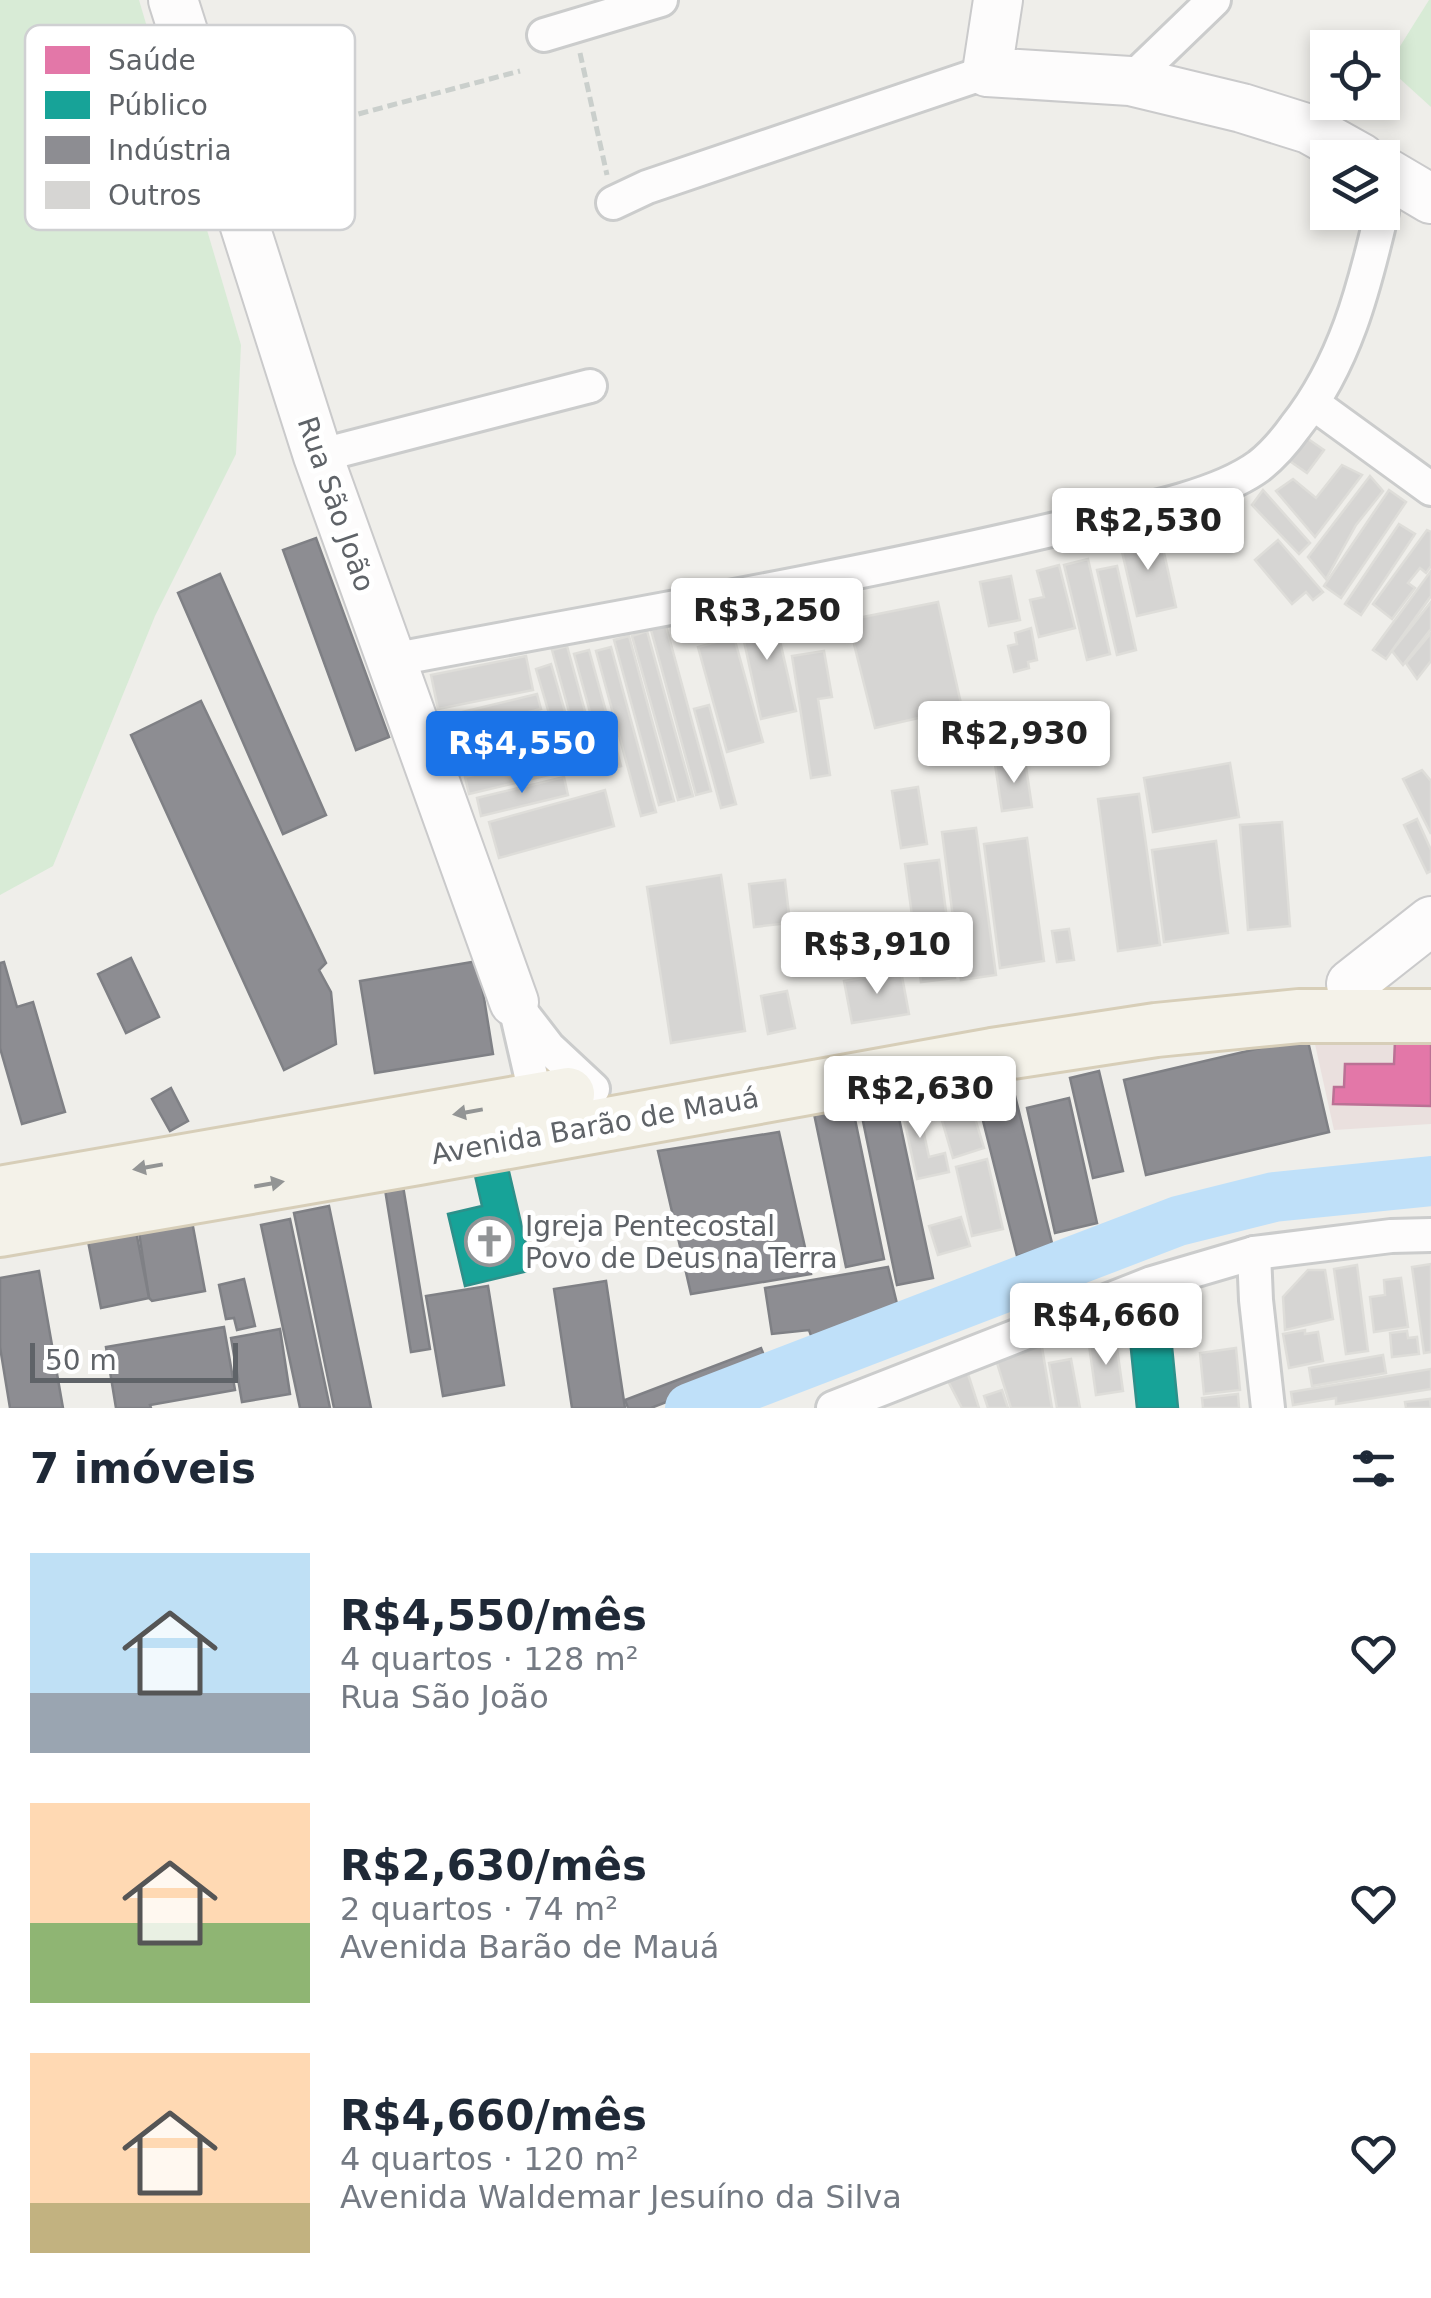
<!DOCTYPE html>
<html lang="pt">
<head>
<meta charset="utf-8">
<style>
	:root { --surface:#fff; --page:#f6f6f7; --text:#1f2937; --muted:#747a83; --accent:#1a73e8 }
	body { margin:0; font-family:"DejaVu Sans",sans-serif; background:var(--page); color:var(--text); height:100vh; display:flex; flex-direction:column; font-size:38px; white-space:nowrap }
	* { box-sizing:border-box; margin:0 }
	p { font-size:32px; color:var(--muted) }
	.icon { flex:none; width:55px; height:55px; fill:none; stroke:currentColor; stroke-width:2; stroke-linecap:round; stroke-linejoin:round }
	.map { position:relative; height:1408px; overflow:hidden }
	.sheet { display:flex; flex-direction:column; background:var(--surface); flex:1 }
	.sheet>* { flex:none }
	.fabs { position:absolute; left:1310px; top:30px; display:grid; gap:20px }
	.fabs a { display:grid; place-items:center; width:90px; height:90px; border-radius:0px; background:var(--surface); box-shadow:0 5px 15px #0003; font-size:50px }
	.scale { position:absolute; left:30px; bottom:25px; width:208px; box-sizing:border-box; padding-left:10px; border:5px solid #5f6368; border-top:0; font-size:28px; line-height:35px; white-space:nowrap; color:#5f6368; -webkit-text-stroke:8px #fff; paint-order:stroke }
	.price { position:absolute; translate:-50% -85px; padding:0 22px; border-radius:10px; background:#fff; color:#222; font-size:32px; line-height:65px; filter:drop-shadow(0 2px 5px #0008) }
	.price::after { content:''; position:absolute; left:50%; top:60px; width:30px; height:22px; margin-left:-15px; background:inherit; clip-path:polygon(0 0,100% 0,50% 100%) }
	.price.selected { background:var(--accent); color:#fff }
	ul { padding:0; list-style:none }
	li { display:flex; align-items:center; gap:30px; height:250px; padding:0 30px }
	li span { display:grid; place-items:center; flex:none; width:280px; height:200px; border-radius:0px; color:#555 }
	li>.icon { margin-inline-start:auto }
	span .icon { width:120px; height:120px; fill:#fffc; stroke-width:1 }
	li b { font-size:42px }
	h2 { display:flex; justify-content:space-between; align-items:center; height:120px; padding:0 30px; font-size:42px }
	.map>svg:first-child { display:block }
</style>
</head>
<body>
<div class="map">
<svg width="1431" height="1408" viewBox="0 0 1431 1408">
	<rect width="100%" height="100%" fill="#efeeea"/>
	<!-- medical -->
	<polygon fill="#eae0de" points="1313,1035 1431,1038 1431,1124 1334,1130"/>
	<!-- green -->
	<g fill="#d8ebd6">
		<polygon points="0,0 139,0 241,345 236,454 155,616 53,866 0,895"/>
		<polygon points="1429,0 1431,0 1431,107 1387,67"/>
	</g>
	<!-- health -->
	<polygon fill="#e377a8" stroke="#bb7195" stroke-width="2.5" points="1395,1041 1431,1042 1431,1106 1333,1104 1334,1087 1344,1087 1345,1064 1394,1064"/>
	<!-- public -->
	<g fill="#17a398" stroke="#2d908a" stroke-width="2.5">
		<polygon points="506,1159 532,1270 465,1286 448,1214 482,1206 473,1167"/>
		<polygon points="1168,1306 1178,1408 1137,1408 1127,1310"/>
	</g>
	<!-- industry -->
	<g fill="#8d8d92" stroke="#7f8085" stroke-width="2.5">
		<polygon points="316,538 389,737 356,750 283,550"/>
		<polygon points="220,574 326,815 283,834 178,593"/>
		<polygon points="201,701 326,963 319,970 331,992 336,1044 284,1070 131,735"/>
		<polygon points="131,958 159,1017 126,1033 98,974"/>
		<polygon points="478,961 493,1054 375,1073 360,981"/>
		<polygon points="4,962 17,1007 33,1002 65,1112 22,1124 0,1048 0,963"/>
		<polygon points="1307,1037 1329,1132 1146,1175 1124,1080"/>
		<polygon points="1099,1071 1123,1171 1093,1178 1070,1078"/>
		<polygon points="1009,1072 1053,1247 1017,1256 973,1081"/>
		<polygon points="171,1088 188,1121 170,1131 152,1099"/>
		<polygon points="894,1095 933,1278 897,1285 859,1102"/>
		<polygon points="1069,1098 1097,1223 1055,1233 1027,1108"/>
		<polygon points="851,1100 884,1259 846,1267 813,1109"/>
		<polygon points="779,1132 811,1274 691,1294 658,1151"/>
		<polygon points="402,1180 430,1349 411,1352 384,1183"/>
		<polygon points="329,1206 371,1408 334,1408 294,1213"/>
		<polygon points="191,1216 205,1291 152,1301 149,1298 138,1226"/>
		<polygon points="290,1219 330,1408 300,1408 261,1225"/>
		<polygon points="135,1226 149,1298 101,1308 87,1236"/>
		<polygon points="888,1267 899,1312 817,1352 809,1330 772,1334 765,1288"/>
		<polygon points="39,1271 63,1408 10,1408 0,1347 0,1278"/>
		<polygon points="244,1279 255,1326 237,1330 234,1318 226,1319 219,1285"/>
		<polygon points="606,1281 625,1408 572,1408 554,1289"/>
		<polygon points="488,1286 504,1385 443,1396 426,1296"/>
		<polygon points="224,1327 235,1390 150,1405 151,1408 116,1408 106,1347"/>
		<polygon points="280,1329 290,1394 242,1402 231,1338"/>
		<polygon points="761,1348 767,1363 651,1408 628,1408 625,1400"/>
	</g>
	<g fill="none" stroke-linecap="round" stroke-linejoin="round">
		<!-- river -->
		<polyline stroke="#bfe0f9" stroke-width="50" points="690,1408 1178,1221 1274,1197 1431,1181"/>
	</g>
	<!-- building -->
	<g fill="#d6d5d3" stroke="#deddd9" stroke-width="2.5">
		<polygon points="1298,432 1324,450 1307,473 1281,455"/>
		<polygon points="1342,465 1362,475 1315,537 1276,491 1293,479 1316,498"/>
		<polygon points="1370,476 1383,491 1356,525 1326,579 1308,557"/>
		<polygon points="1263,490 1310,543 1299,554 1252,505"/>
		<polygon points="1389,490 1406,502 1341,598 1324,586"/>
		<polygon points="1399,524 1415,534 1361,615 1345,604"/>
		<polygon points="1159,530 1176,607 1137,616 1119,539"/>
		<polygon points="1427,530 1431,532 1431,566 1426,573 1420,568 1408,583 1415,588 1392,619 1373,604"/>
		<polygon points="1278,540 1323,592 1313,600 1306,592 1292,604 1255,560"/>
		<polygon points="1088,559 1110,654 1087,660 1064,565"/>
		<polygon points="1059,565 1075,628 1039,637 1030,600 1044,597 1037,571"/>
		<polygon points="1117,566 1136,650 1117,655 1097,570"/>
		<polygon points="1431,571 1431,596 1386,659 1373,650"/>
		<polygon points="1011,576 1020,620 989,626 980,582"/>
		<polygon points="793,602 800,629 787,632 780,605"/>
		<polygon points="938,602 962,708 875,728 848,620"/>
		<polygon points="1431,602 1431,629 1403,665 1392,651"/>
		<polygon points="772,606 796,711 761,719 738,614"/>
		<polygon points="666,626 711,791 696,795 651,630"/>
		<polygon points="1031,628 1037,660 1028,662 1029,668 1014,672 1008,646 1017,644 1015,633"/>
		<polygon points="647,631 693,796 678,800 632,636"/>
		<polygon points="1431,633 1431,661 1417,679 1406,663"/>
		<polygon points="629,636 674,801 659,805 614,640"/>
		<polygon points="734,637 763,742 727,752 698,647"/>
		<polygon points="567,646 599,762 584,766 552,650"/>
		<polygon points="611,647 656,812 641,816 596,651"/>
		<polygon points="589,650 621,766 606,770 574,654"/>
		<polygon points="824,651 832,697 818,699 830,775 811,778 792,656"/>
		<polygon points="526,656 533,690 438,709 431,675"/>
		<polygon points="551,664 580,763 565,768 536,669"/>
		<polygon points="537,694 541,709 450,731 446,716"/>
		<polygon points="709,705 736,804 721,808 694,709"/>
		<polygon points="544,714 548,729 456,751 453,736"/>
		<polygon points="539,741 543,756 462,775 459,760"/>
		<polygon points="561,754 565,771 469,794 465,777"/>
		<polygon points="1025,760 1032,807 1002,811 995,764"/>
		<polygon points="1230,763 1239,817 1153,832 1144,778"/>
		<polygon points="1422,770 1431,781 1431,834 1403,779"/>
		<polygon points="564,777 568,795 481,816 477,798"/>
		<polygon points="918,787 927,844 901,848 892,791"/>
		<polygon points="605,790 614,826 499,858 489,822"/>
		<polygon points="1139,794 1160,945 1118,951 1098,799"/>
		<polygon points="1417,819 1431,850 1431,871 1427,873 1404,825"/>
		<polygon points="1282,822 1290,926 1248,930 1240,825"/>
		<polygon points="976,828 996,975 961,980 942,832"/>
		<polygon points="1027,838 1044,961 1000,968 984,844"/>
		<polygon points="1216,841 1228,933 1164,942 1152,850"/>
		<polygon points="939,860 955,978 921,982 905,864"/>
		<polygon points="721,875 745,1031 671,1043 647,887"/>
		<polygon points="785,880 790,923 754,927 749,884"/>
		<polygon points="1069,929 1074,960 1057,962 1052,931"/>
		<polygon points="901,971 909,1014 852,1023 844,981"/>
		<polygon points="787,991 795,1028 768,1034 761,996"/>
		<polygon points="915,1092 929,1157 945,1153 949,1172 917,1179 899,1096"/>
		<polygon points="969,1098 984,1148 953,1158 938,1107"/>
		<polygon points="987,1159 1003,1229 972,1236 956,1167"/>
		<polygon points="961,1217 970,1246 938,1255 929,1226"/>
		<polygon points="1431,1264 1431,1352 1424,1353 1412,1267"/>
		<polygon points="1357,1265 1368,1351 1346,1354 1334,1269"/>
		<polygon points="1308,1270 1325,1270 1333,1319 1285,1330 1283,1297"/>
		<polygon points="1401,1278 1408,1327 1374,1332 1370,1297 1385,1295 1384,1280"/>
		<polygon points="1305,1330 1305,1334 1318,1332 1323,1361 1289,1368 1283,1334"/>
		<polygon points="1407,1331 1408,1338 1417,1337 1419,1354 1392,1357 1390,1333"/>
		<polygon points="1041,1341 1052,1408 1011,1408 997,1363"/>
		<polygon points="1116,1341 1123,1391 1096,1395 1089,1345"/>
		<polygon points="1236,1348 1240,1390 1204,1394 1200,1353"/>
		<polygon points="1383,1355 1386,1373 1312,1386 1309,1368"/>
		<polygon points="1071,1359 1080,1408 1057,1408 1049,1363"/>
		<polygon points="1431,1369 1431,1389 1336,1404 1336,1398 1293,1405 1291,1392"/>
		<polygon points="968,1374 979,1408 962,1408 948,1381"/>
		<polygon points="1002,1390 1008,1408 988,1408 984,1396"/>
		<polygon points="1238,1394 1239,1408 1203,1408 1202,1398"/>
		<polygon points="1430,1399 1431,1408 1406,1408 1405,1402"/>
	</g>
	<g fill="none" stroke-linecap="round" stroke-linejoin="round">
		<defs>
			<g id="street">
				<polyline points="544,35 661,0"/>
				<polyline points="1130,81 1214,0"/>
				<polyline points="613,203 647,187 987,72"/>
				<polyline points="1314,404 1431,489"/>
				<polyline points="318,456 590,386"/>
				<path d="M391 660C611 618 833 581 1051 530 1111 516 1210 502 1259 466 1273 455 1285 441 1295 427 1345 364 1364 289 1382 212"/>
				<polyline points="514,1002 540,1115"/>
				<polyline points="522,1013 549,1048 593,1089"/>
				<polyline points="1254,1253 1256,1300 1268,1408"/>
				<polyline points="833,1408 1152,1283 1254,1253 1391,1236 1431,1235"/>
			</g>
			<g id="secondary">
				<polyline points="173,0 318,456 514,1002"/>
				<polyline points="998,0 987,72 1130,81 1242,108 1309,129 1361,158"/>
				<polyline points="1382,170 1431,199"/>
				<polyline points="1351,984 1431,921"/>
			</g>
			<g id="primary">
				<polyline points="0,1193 568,1094"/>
				<polyline points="0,1230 419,1158 992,1055 1156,1030 1299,1016 1431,1016"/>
			</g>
		</defs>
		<!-- street casing -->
		<use href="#street" stroke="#cbcccc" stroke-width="38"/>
		<!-- secondary casing -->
		<use href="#secondary" stroke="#cacacb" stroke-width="52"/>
		<!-- primary casing -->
		<use href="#primary" stroke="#d7ceb8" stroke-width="58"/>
		<!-- path -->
		<g stroke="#cacfcc" stroke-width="5" stroke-dasharray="10 5" stroke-linecap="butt">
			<polyline points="580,53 607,175"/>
			<polyline points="257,141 520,71"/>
		</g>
		<!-- street -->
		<use href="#street" stroke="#fdfcfc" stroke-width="32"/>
		<!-- secondary -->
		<use href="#secondary" stroke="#fdfcfc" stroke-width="48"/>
		<!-- primary -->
		<use href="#primary" stroke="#f4f2e9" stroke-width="52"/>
	</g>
	<!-- one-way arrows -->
	<defs><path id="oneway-solid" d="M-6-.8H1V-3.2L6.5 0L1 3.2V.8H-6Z" transform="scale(2.5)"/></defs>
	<g fill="#939595">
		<use href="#oneway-solid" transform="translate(468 1112) rotate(170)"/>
		<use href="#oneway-solid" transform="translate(148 1167) rotate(170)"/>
		<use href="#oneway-solid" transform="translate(269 1184) rotate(-10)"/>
	</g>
	<!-- icons -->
	<defs>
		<symbol id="church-ring" viewBox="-11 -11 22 22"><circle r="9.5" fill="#fff" stroke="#919496" stroke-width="1.5"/><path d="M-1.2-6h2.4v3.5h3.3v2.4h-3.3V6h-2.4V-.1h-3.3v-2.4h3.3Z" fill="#919496"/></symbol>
	</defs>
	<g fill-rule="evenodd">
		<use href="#church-ring" x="462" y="1214" width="55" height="55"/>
	</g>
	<g text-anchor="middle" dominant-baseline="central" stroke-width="10" stroke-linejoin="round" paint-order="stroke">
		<!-- street labels -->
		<g font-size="28" fill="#5f6368" stroke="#fff">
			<text transform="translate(336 504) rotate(71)">Rua São João</text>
			<text transform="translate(595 1126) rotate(-10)">Avenida Barão de Mauá</text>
		</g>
		<!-- poi labels -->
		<g font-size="28" fill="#5f6368" stroke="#fff" text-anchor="start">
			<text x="525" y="1226">Igreja Pentecostal<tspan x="525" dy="32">Povo de Deus na Terra</tspan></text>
		</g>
	</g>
	<!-- legend -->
	<rect x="25" y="25" width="330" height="205" rx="15" fill="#fff" stroke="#cfd0d2" stroke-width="2.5"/>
	<rect x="45" y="46" width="45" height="28" fill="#e377a8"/>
	<rect x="45" y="91" width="45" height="28" fill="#17a398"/>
	<rect x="45" y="136" width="45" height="28" fill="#8d8d92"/>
	<rect x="45" y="181" width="45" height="28" fill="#d6d5d3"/>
	<g font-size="28" fill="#5f6368">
		<text x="108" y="70">Saúde</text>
		<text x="108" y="115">Público</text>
		<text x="108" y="160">Indústria</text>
		<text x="108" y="205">Outros</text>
	</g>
</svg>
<div class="fabs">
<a><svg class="icon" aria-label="locate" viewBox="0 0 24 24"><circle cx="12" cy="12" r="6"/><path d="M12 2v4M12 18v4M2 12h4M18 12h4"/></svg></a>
<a><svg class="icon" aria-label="layers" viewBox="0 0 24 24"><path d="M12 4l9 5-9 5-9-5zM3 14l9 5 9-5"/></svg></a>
</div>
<div class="scale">50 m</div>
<b class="price" style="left:1148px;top:573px">R$2,530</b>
<b class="price" style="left:767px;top:663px">R$3,250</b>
<b class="price" style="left:1014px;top:786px">R$2,930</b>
<b class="price selected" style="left:522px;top:796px">R$4,550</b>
<b class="price" style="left:877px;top:997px">R$3,910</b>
<b class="price" style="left:920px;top:1141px">R$2,630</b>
<b class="price" style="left:1106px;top:1368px">R$4,660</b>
</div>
<section class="sheet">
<h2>7 imóveis<svg class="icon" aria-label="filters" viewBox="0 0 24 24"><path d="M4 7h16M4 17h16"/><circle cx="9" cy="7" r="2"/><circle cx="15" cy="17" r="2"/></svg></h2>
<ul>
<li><span style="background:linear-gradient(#bfe0f5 70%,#9aa5b1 0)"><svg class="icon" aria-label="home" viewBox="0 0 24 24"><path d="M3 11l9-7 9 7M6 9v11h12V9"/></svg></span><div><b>R$4,550/mês</b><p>4 quartos · 128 m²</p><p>Rua São João</p></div><svg class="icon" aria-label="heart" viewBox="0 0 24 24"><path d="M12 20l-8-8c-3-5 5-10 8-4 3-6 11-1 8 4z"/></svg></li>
<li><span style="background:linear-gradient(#ffd9b3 60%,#8fb573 0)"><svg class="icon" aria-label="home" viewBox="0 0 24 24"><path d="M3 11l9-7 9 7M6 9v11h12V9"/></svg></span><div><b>R$2,630/mês</b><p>2 quartos · 74 m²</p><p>Avenida Barão de Mauá</p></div><svg class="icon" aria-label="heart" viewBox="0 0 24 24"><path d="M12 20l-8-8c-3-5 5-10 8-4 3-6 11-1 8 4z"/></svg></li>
<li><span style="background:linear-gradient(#ffd9b3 75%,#c2b280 0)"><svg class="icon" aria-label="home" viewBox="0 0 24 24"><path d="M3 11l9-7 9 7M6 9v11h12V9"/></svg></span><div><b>R$4,660/mês</b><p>4 quartos · 120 m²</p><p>Avenida Waldemar Jesuíno da Silva</p></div><svg class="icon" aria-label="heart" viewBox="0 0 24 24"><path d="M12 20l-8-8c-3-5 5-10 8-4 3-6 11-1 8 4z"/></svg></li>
</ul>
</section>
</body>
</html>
